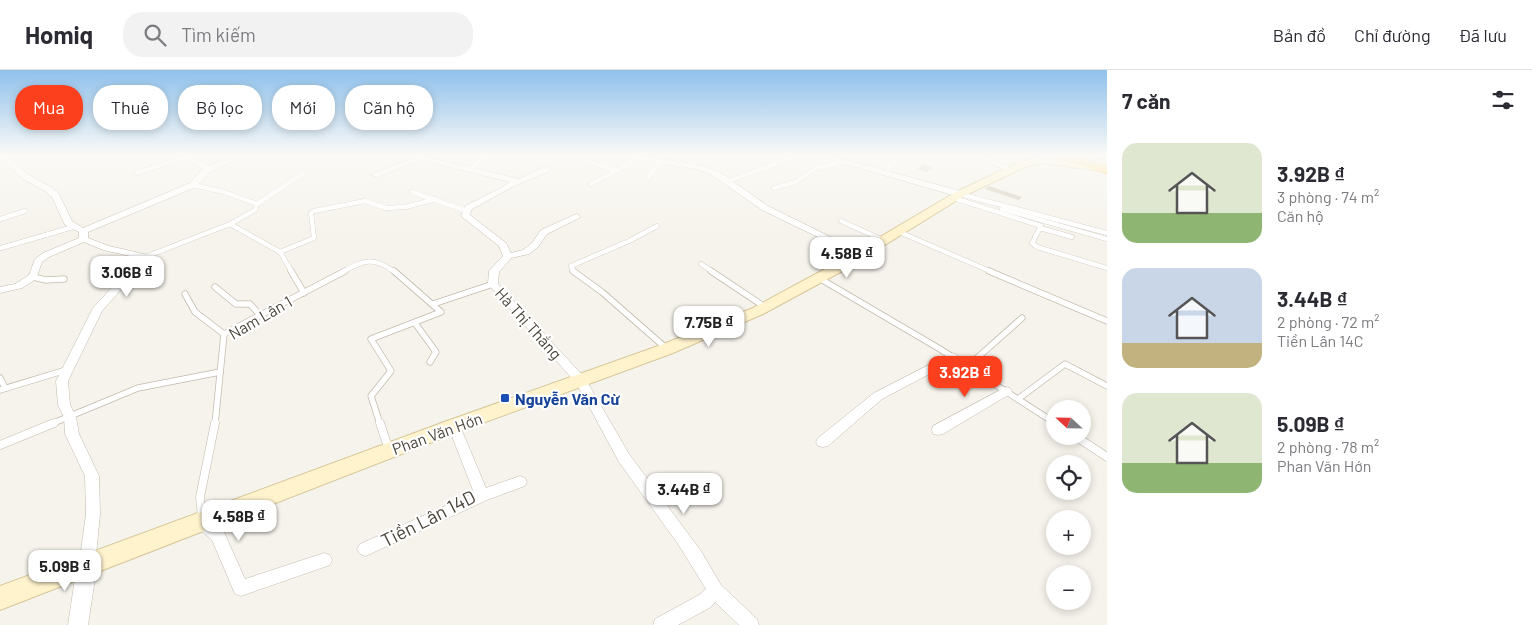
<!DOCTYPE html>
<html lang="vi">
<head>
<meta charset="utf-8">
<style>
	:root { --surface:#fff; --page:#f2f2f3; --text:#2b2b33; --muted:#7c7c81; --line:#e1e1e2; --accent:#fc3f1d }
	body { margin:0; font-family:Barlow,sans-serif; background:var(--page); color:var(--text); height:100vh; display:flex; flex-direction:column; font-size:19px; white-space:nowrap }
	* { box-sizing:border-box; margin:0 }
	p { font-size:16px; color:var(--muted) }
	.icon { flex:none; width:28px; height:28px; fill:none; stroke:currentColor; stroke-width:2; stroke-linecap:round; stroke-linejoin:round }
	.map { position:relative; flex:1; overflow:hidden }
	.panel { display:flex; flex-direction:column; background:var(--surface); width:425px }
	.panel>* { flex:none }
	.guide { position:absolute; left:15px; top:15px; width:475px; height:45px; display:flex; gap:10px }
	.needle { width:32px; rotate:292deg }
	.controls { position:absolute; left:1046px; top:330px; display:grid; gap:10px }
	.controls a { display:grid; place-items:center; width:45px; height:45px; border-radius:50%; background:var(--surface); box-shadow:0 2px 8px #0003; font-size:25px }
	.price { position:absolute; translate:-50% -42px; padding:0 11px; border-radius:10px; background:#fff; color:#222; font-size:16px; line-height:32px; filter:drop-shadow(0 1px 2px #0008) }
	.price::after { content:''; position:absolute; left:50%; top:30px; width:15px; height:11px; margin-left:-8px; background:inherit; clip-path:polygon(0 0,100% 0,50% 100%) }
	.price.active { background:var(--accent); color:#fff }
	ul { padding:0; list-style:none }
	li { display:flex; align-items:center; gap:15px; height:125px; padding:0 15px }
	li span { display:grid; place-items:center; flex:none; width:140px; height:100px; border-radius:15px; color:#555 }
	li>.icon { margin-inline-start:auto }
	span .icon { width:60px; height:60px; fill:#fffc; stroke-width:1 }
	li b { font-size:21px }
	h2 { display:flex; justify-content:space-between; align-items:center; height:60px; padding:0 15px; font-size:21px }
	.tag { padding:0 18px; border-radius:20px; background:var(--surface); box-shadow:0 2px 8px #0003; font-size:18px; line-height:45px }
	.tag.active { background:var(--accent); color:#fff }
	header { display:flex; align-items:center; gap:30px; box-sizing:border-box; height:70px; padding:0 25px; background:var(--surface); border-bottom:1px solid var(--line) }
	header strong { font-size:24px }
	nav { display:flex; gap:28px; margin-inline-start:auto; font-size:18px }
	.search { width:350px; height:45px; background:var(--page); display:flex; align-items:center; gap:12px; box-sizing:border-box; padding:0 18px; border-radius:20px; color:var(--muted); font-size:19px }
	main { display:flex; flex:1; min-height:0 }
	.map>svg:first-child { display:block }
</style>
</head>
<body>
<header>
<strong>Homiq</strong>
<div class="search"><svg class="icon" aria-label="search" viewBox="0 0 24 24"><circle cx="10" cy="10" r="6"/><path d="M15 15l6 6"/></svg>Tìm kiếm</div>
<nav><a>Bản đồ</a><a>Chỉ đường</a><a>Đã lưu</a></nav>
</header>
<main>
<div class="map">
<svg width="1107" height="555" viewBox="0 0 1107 555">
	<rect width="100%" height="100%" fill="#f6f3ec"/>
	<!-- building -->
	<g fill="#d8cfc1">
		<polygon points="923,94 933,98 927,102 917,99"/>
		<polygon points="989,116 1022,127 1019,130 985,119"/>
	</g>
	<g fill="none" stroke-linecap="round" stroke-linejoin="round">
		<defs>
			<g id="service-far2">
				<polyline points="980,86 1010,100"/>
				<polyline points="586,90 616,101"/>
				<polyline points="675,93 681,86"/>
				<polyline points="469,99 487,86"/>
				<polyline points="886,103 897,86"/>
				<polyline points="649,108 649,105 660,92"/>
				<polyline points="729,111 796,86"/>
				<polyline points="591,114 638,89"/>
				<polyline points="193,115 224,122 257,134 255,140 230,154 280,182 292,202"/>
				<polyline points="774,118 796,112 816,98 844,92"/>
				<polyline points="412,122 467,141"/>
				<polyline points="960,124 1107,163"/>
				<polyline points="954,128 1041,156 1032,173 1037,177 1107,198"/>
				<polyline points="257,134 304,103"/>
				<polyline points="1002,139 1107,169"/>
				<polyline points="0,149 25,141"/>
				<polyline points="841,151 883,170"/>
				<polyline points="1040,158 1072,167"/>
				<polyline points="897,161 992,202"/>
				<polyline points="1,178 73,157"/>
				<polyline points="280,182 314,168 311,143 314,141 365,131 386,138 405,137 436,129"/>
				<polyline points="145,187 230,154"/>
				<polyline points="701,194 713,202"/>
				<path d="M342 202C365 190 373 186 395 202"/>
				<polyline points="574,202 571,196 629,171 657,156"/>
			</g>
			<g id="service-far1">
				<polyline points="291,201 304,223"/>
				<polyline points="573,201 602,222 667,279"/>
				<polyline points="711,201 765,237"/>
				<polyline points="989,201 1107,251"/>
				<polyline points="33,207 46,210 64,209"/>
				<polyline points="819,208 940,279 1055,353"/>
				<polyline points="215,217 236,234 250,234 260,245"/>
				<polyline points="185,224 195,242 224,264"/>
				<polyline points="433,234 493,214"/>
				<polyline points="415,253 436,282 430,292"/>
				<polyline points="224,264 345,201"/>
				<polyline points="968,296 1022,248"/>
				<polyline points="0,308 5,318"/>
				<polyline points="0,320 66,300"/>
				<polyline points="1018,329 1065,294 1107,316"/>
				<polyline points="51,354 138,318 220,302"/>
				<polyline points="215,354 224,264"/>
				<polyline points="380,354 371,326 391,301 371,269 441,242 394,201"/>
			</g>
			<g id="service">
				<polyline points="380,353 389,380"/>
				<polyline points="1075,366 1107,387"/>
				<polyline points="0,375 54,353"/>
				<polyline points="202,447 200,427 215,353"/>
			</g>
			<g id="minor">
				<polygon points="0,86 6,86 29,105 51,117 59,124 72,151 83,158 190,113 203,99 187,89 138,105 135,105 135,101 181,86 193,86 209,96 234,86 245,86 211,101 196,117 88,162 88,168 109,176 148,185 150,187 102,241 68,311 70,335 76,347 79,364 99,406 100,444 95,495 93,500 87,502 81,500 79,495 86,444 85,406 65,364 64,347 58,335 56,311 93,238 139,188 103,180 84,172 49,187 42,192 36,209 22,218 0,223 0,217 15,214 29,205 35,189 43,183 79,168 79,162 65,155 52,127 45,121 23,109 0,88"/>
				<polygon points="408,86 422,86 519,109 544,97 550,97 550,101 514,116 472,139 470,145 506,173 511,183 523,180 532,173 541,160 574,145 577,144 581,147 547,164 538,177 529,184 511,188 499,202 498,214 585,308 629,384 701,481 721,515 757,549 759,555 739,555 715,532 711,537 678,555 653,555 655,549 699,525 706,519 678,474 619,392 577,314 488,214 489,201 503,186 499,176 461,146 465,136 499,119 510,112 421,90 377,107 370,105 413,88"/>
				<polygon points="625,86 643,86 699,95 718,101 768,136 865,184 860,187 857,186 762,140 712,105 697,99 629,88"/>
				<polygon points="952,283 956,284 958,287 956,290 882,329 828,376 823,377 818,376 816,372 818,368 874,323"/>
				<polygon points="1006,317 1010,318 1012,321 1010,324 943,364 938,365 933,364 932,360 933,356"/>
				<polygon points="454,351 459,353 460,356 486,418 520,406 525,408 527,412 525,416 487,430 370,484 365,486 360,484 357,479 360,474 474,423 448,356 449,353"/>
				<polygon points="202,445 223,460 245,509 324,483 330,485 332,490 330,495 241,526 235,524 212,470 197,457 195,452 197,447"/>
			</g>
			<g id="tertiary">
				<polygon points="818,86 832,86 964,122 965,124 960,127 956,126"/>
				<polygon points="87,486 94,489 97,495 88,555 68,555 77,495 80,489"/>
			</g>
			<g id="secondary">
				<polygon points="1042,86 1057,86 1055,89 1093,94 1098,97 1093,100 1043,93 1025,97 964,126 846,199 763,244 673,283 461,361 0,540 0,516 447,351 661,275 753,238 836,193 956,122 1019,92"/>
				<polygon points="1092,86 1104,86 1105,88 1100,91"/>
			</g>
			<polygon id="trunk" points="1056,86 1075,86 1107,96 1107,104 1058,89"/>
		</defs>
		<!-- service-far2 casing -->
		<use href="#service-far2" stroke="#c2bbae" stroke-width="5"/>
		<!-- service-far1 casing -->
		<use href="#service-far1" stroke="#c2bbae" stroke-width="7"/>
		<!-- service casing -->
		<use href="#service" stroke="#c2bbae" stroke-width="9"/>
		<!-- minor casing -->
		<use href="#minor" stroke="#c2bbae" stroke-width="1"/>
		<!-- tertiary casing -->
		<use href="#tertiary" stroke="#c2bbae" stroke-width="1"/>
		<!-- secondary casing -->
		<use href="#secondary" stroke="#d6c79b" stroke-width="2"/>
		<!-- trunk casing -->
		<use href="#trunk" stroke="#e0a43c" stroke-width="1"/>
		<!-- service-far2 -->
		<use href="#service-far2" stroke="#fff" stroke-width="4.5"/>
		<!-- service-far1 -->
		<use href="#service-far1" stroke="#fff" stroke-width="5.5"/>
		<!-- service -->
		<use href="#service" stroke="#fff" stroke-width="8"/>
		<!-- minor -->
		<use href="#minor" fill="#fff" fill-rule="evenodd"/>
		<!-- tertiary -->
		<use href="#tertiary" fill="#fff" fill-rule="evenodd"/>
		<!-- secondary -->
		<use href="#secondary" fill="#fff3cd" fill-rule="evenodd"/>
		<!-- trunk -->
		<use href="#trunk" fill="#ffd985" fill-rule="evenodd"/>
	</g>
	<!-- sky -->
	<linearGradient id="sky" x2="0" y2="1"><stop stop-color="#8fc1ec"/><stop offset="0.52" stop-color="#fbfaf6"/><stop offset="1" stop-color="#fbfaf6" stop-opacity="0"/></linearGradient>
	<rect width="1107" height="164" fill="url(#sky)"/>
	<!-- markers -->
	<rect fill="#1a4fb4" stroke="#fff" stroke-width="2" x="500" y="323" width="10" height="10" rx="2.5"/>
	<g text-anchor="middle" dominant-baseline="central" stroke-width="4.5" stroke-linejoin="round" paint-order="stroke">
		<!-- street labels -->
		<g font-size="16" fill="#4b4439" stroke="#fff">
			<text transform="translate(260 247) rotate(-30)">Nam Lân 1</text>
			<text transform="translate(529 253) rotate(48)">Hà Thị Thắng</text>
			<text transform="translate(437 363) rotate(-20)">Phan Văn Hớn</text>
		</g>
		<!-- transit labels -->
		<g font-size="16" font-weight="bold" fill="#164399" stroke="#fff" text-anchor="start">
			<text x="515" y="328">Nguyễn Văn Cừ</text>
		</g>
		<!-- near-street labels -->
		<g font-size="19" fill="#4b4439" stroke="#fff">
			<text transform="translate(428 448) rotate(-27)">Tiền Lân 14D</text>
		</g>
	</g>
</svg>
<div class="controls">
<a><svg class="needle" viewBox="-14 -14 28 28"><path d="M0-13l5 13h-10z" fill="#e53935"/><path d="M0 13l5-13h-10z" fill="#7c7c81"/></svg></a>
<a><svg class="icon" aria-label="locate" viewBox="0 0 24 24"><circle cx="12" cy="12" r="6"/><path d="M12 2v4M12 18v4M2 12h4M18 12h4"/></svg></a>
<a>+</a>
<a>−</a>
</div>
<b class="price" style="left:847px;top:209px">4.58B ₫</b>
<b class="price" style="left:127px;top:228px">3.06B ₫</b>
<b class="price" style="left:709px;top:278px">7.75B ₫</b>
<b class="price active" style="left:965px;top:328px">3.92B ₫</b>
<b class="price" style="left:684px;top:445px">3.44B ₫</b>
<b class="price" style="left:239px;top:472px">4.58B ₫</b>
<b class="price" style="left:65px;top:522px">5.09B ₫</b>
<div class="guide">
<a class="tag active">Mua</a>
<a class="tag">Thuê</a>
<a class="tag">Bộ lọc</a>
<a class="tag">Mới</a>
<a class="tag">Căn hộ</a>
</div>
</div>
<section class="panel">
<h2>7 căn<svg class="icon" aria-label="filters" viewBox="0 0 24 24"><path d="M4 7h16M4 17h16"/><circle cx="9" cy="7" r="2"/><circle cx="15" cy="17" r="2"/></svg></h2>
<ul>
<li><span style="background:linear-gradient(#dfe7d0 70%,#8fb573 0)"><svg class="icon" aria-label="home" viewBox="0 0 24 24"><path d="M3 11l9-7 9 7M6 9v11h12V9"/></svg></span><div><b>3.92B ₫</b><p>3 phòng · 74 m²</p><p>Căn hộ</p></div></li>
<li><span style="background:linear-gradient(#c9d6e8 75%,#c2b280 0)"><svg class="icon" aria-label="home" viewBox="0 0 24 24"><path d="M3 11l9-7 9 7M6 9v11h12V9"/></svg></span><div><b>3.44B ₫</b><p>2 phòng · 72 m²</p><p>Tiền Lân 14C</p></div></li>
<li><span style="background:linear-gradient(#dfe7d0 70%,#8fb573 0)"><svg class="icon" aria-label="home" viewBox="0 0 24 24"><path d="M3 11l9-7 9 7M6 9v11h12V9"/></svg></span><div><b>5.09B ₫</b><p>2 phòng · 78 m²</p><p>Phan Văn Hớn</p></div></li>
</ul>
</section>
</main>
</body>
</html>
